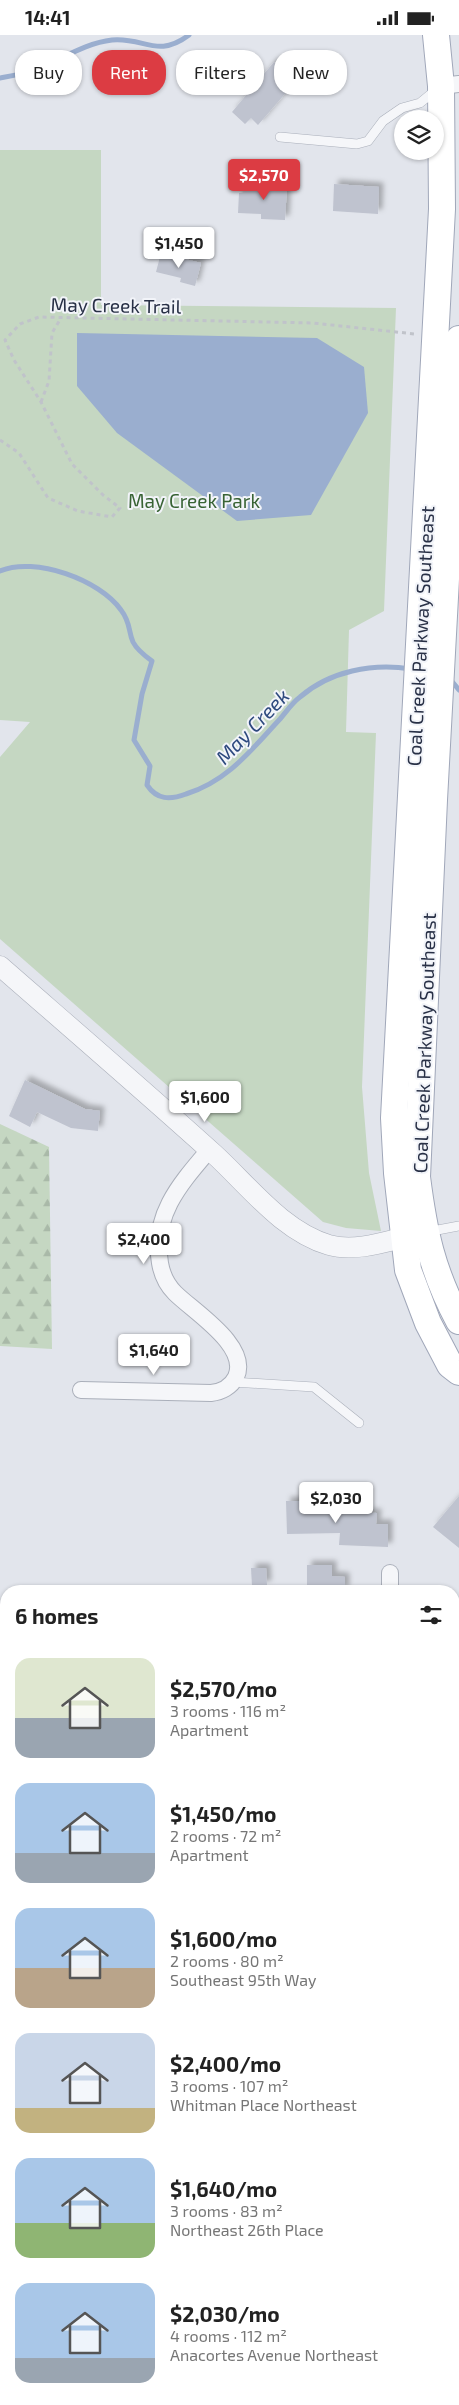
<!DOCTYPE html>
<html lang="en">
<head>
<meta charset="utf-8">
<style>
	:root { --surface:#fff; --page:#f2f2f2; --text:#222; --muted:#767676; --accent:#dc3c43 }
	body { margin:0; font-family:"Exo 2",sans-serif; background:var(--page); color:var(--text); height:100vh; display:flex; flex-direction:column; font-size:19px; white-space:nowrap }
	* { box-sizing:border-box; margin:0 }
	p { font-size:16px; color:var(--muted) }
	.icon { flex:none; width:28px; height:28px; fill:none; stroke:currentColor; stroke-width:2; stroke-linecap:round; stroke-linejoin:round }
	.map { position:relative; flex:1; overflow:hidden }
	.side { position:absolute; left:0px; top:1550px; width:460px; height:820px; display:flex; flex-direction:column; background:var(--surface); border-radius:20px 20px 0 0; box-shadow:0 1px 4px #0004 }
	.side>* { flex:none }
	.guide { position:absolute; left:15px; top:15px; width:430px; height:45px; display:flex; gap:10px }
	.tools { position:absolute; left:394px; top:75px; display:grid; gap:10px }
	.tools a { display:grid; place-items:center; width:50px; height:50px; border-radius:50%; background:var(--surface); box-shadow:0 1px 4px #0004; font-size:25px }
	.price { position:absolute; translate:-50% -42px; padding:0 11px; border-radius:5px; background:#fff; color:#222; font-size:16px; line-height:32px; filter:drop-shadow(0 1px 2px #0008) }
	.price::after { content:''; position:absolute; left:50%; top:30px; width:15px; height:11px; margin-left:-8px; background:inherit; clip-path:polygon(0 0,100% 0,50% 100%) }
	.price.selected { background:var(--accent); color:#fff }
	ul { padding:0; list-style:none }
	li { display:flex; align-items:center; gap:15px; height:125px; padding:0 15px }
	li span { display:grid; place-items:center; flex:none; width:140px; height:100px; border-radius:15px; color:#555 }
	li>.icon { margin-inline-start:auto }
	span .icon { width:60px; height:60px; fill:#fffc; stroke-width:1 }
	li b { font-size:21px }
	h2 { display:flex; justify-content:space-between; align-items:center; height:60px; padding:0 15px; font-size:21px }
	.pill { padding:0 18px; border-radius:20px; background:var(--surface); box-shadow:0 1px 4px #0004; font-size:18px; line-height:45px }
	.pill.selected { background:var(--accent); color:#fff }
	.status { display:flex; justify-content:space-between; align-items:center; height:35px; padding:0 25px; background:var(--surface); direction:ltr }
	.status svg { height:14px; fill:currentColor }
	.map>svg:first-child { display:block }
</style>
</head>
<body>
<div class="status"><b>14:41</b><svg viewBox="0 0 49 12"><path d="M0 12V9h3v3zM5 12V6h3v6zM10 12V3h3v9zM15 12V0h3v12zM26 1h20v11H26zM47 4h2v5h-2z"/></svg></div>
<div class="map">
<svg width="459" height="2370" viewBox="0 0 459 2370">
	<defs>
		<pattern id="forest-firs" width="22" height="20" patternUnits="userSpaceOnUse" patternTransform="scale(1.25)"><rect width="22" height="20" fill="#c5d7c2"/><path d="M5 1l3.5 6h-7zM16 11l3.5 6h-7z" fill="#a9b9a8"/></pattern>
		<filter id="shadow"><feDropShadow dx="4.5" dy="-4.5" stdDeviation="2.5" flood-color="#0004"/></filter>
	</defs>
	<rect width="100%" height="100%" fill="#e2e5ec"/>
	<!-- forest -->
	<polygon fill="url(#forest-firs)" points="0,1089 49,1112 52,1314 0,1311"/>
	<!-- park -->
	<polygon fill="#c5d7c2" points="0,115 101,115 101,270 396,273 384,576 349,595 346,697 376,698 362,1052 369,1138 381,1196 346,1193 323,1187 0,904 0,722 30,687 0,685"/>
	<!-- water -->
	<polygon fill="#9aaecf" points="77,298 317,303 364,332 368,378 311,480 237,486 117,398 77,351"/>
	<g fill="none" stroke-linecap="round" stroke-linejoin="round">
		<!-- stream -->
		<g stroke="#9aaecf" stroke-width="5">
			<path d="M0 43C11 41 23 39 34 35 59 26 84 8 112 5 145 2 157 24 189 0"/>
			<path d="M0 536C35 521 100 545 121 575 131 588 128 596 133 607 137 615 145 621 152 626L142 659 134 705 150 731 147 750C157 765 170 765 186 759 228 746 251 715 280 684 286 677 292 668 300 662 330 636 372 628 411 634"/>
			<polyline points="450,644 459,655"/>
		</g>
	</g>
	<!-- building -->
	<g fill="#bfc3cf" filter="url(#shadow)">
		<polygon points="274,27 296,46 258,90 251,83 245,89 232,77"/>
		<polygon points="245,149 287,151 285,185 261,184 261,179 238,178 239,158 244,158"/>
		<polygon points="334,149 379,152 378,179 333,176"/>
		<polygon points="161,218 201,228 195,251 180,247 181,243 156,237"/>
		<polygon points="25,1045 85,1074 100,1076 98,1096 71,1093 37,1077 30,1092 9,1081"/>
		<polygon points="459,1461 459,1513 433,1492"/>
		<polygon points="286,1466 323,1466 323,1477 377,1478 376,1489 388,1489 388,1512 339,1510 340,1498 287,1499"/>
		<polygon points="307,1530 332,1530 332,1541 345,1542 345,1556 307,1556"/>
		<polygon points="251,1533 266,1533 267,1550 252,1551"/>
	</g>
	<g fill="none" stroke-linecap="round" stroke-linejoin="round">
		<defs>
			<g id="service">
				<polyline points="280,102 357,109 368,106 383,86 402,73 420,68 437,54"/>
				<polyline points="427,1197 459,1191"/>
				<polyline points="233,1347 314,1352 359,1388"/>
			</g>
			<g id="minor">
				<polyline points="441,51 459,49"/>
				<path d="M81 1355 211 1358C221 1357 231 1352 236 1342 250 1311 194 1277 175 1258 167 1250 162 1240 160 1228 152 1180 180 1149 209 1115"/>
				<polyline points="390,1556 390,1538"/>
				<polyline points="454,1627 459,1627"/>
				<polyline points="0,1659 6,1659"/>
				<polyline points="454,1831 459,1831"/>
				<polyline points="0,2043 6,2043"/>
				<polyline points="454,2050 459,2050"/>
				<polyline points="454,2270 459,2270"/>
				<polyline points="109,2364 112,2370"/>
				<polyline points="379,2370 381,2364"/>
			</g>
			<path id="tertiary" d="M0 931C71 993 143 1055 214 1119 249 1151 282 1196 329 1210 357 1218 390 1205 418 1199"/>
			<g id="primary">
				<polyline points="436,0 441,51 442,174 394,1083 397,1138 408,1235 428,1288 450,1330 459,1337"/>
				<path d="M459 304 434 765 417 1142C424 1197 432 1236 459 1286"/>
			</g>
		</defs>
		<!-- service casing -->
		<use href="#service" stroke="#aaafba" stroke-width="10"/>
		<!-- minor casing -->
		<use href="#minor" stroke="#aaafba" stroke-width="18"/>
		<!-- tertiary casing -->
		<use href="#tertiary" stroke="#aaafba" stroke-width="21"/>
		<!-- primary casing -->
		<use href="#primary" stroke="#a0a7b9" stroke-width="28"/>
		<!-- path -->
		<g stroke="#c0c3ca" stroke-width="3" stroke-dasharray="4 4" stroke-linecap="butt">
			<polyline points="41,367 49,346 52,298 61,283"/>
			<polyline points="0,405 19,418 48,463 78,476 112,482 120,473 103,460 72,429 41,367 14,325 5,305 20,289 39,282 313,288 415,299"/>
		</g>
		<!-- service -->
		<use href="#service" stroke="#f5f6f9" stroke-width="9"/>
		<!-- minor -->
		<use href="#minor" stroke="#f5f6f9" stroke-width="16"/>
		<!-- tertiary -->
		<use href="#tertiary" stroke="#f5f6f9" stroke-width="20"/>
		<!-- primary -->
		<use href="#primary" stroke="#fff" stroke-width="26"/>
	</g>
	<g text-anchor="middle" dominant-baseline="central" stroke-width="4" stroke-linejoin="round" paint-order="stroke">
		<!-- street labels -->
		<g font-size="19" fill="#283046" stroke="#f2f4f9">
			<text transform="translate(116 270) rotate(1)">May Creek Trail</text>
			<text transform="translate(420 601) rotate(-87)">Coal Creek Parkway Southeast</text>
			<text transform="translate(424 1008) rotate(-88)">Coal Creek Parkway Southeast</text>
		</g>
		<!-- park labels -->
		<g font-size="19" fill="#386334" stroke="#f2f4f9">
			<text x="194" y="465">May Creek Park</text>
		</g>
		<!-- water labels -->
		<g font-size="20" font-style="italic" fill="#2d497e" stroke="#f2f4f9">
			<text transform="translate(252 691) rotate(-46)">May Creek</text>
		</g>
	</g>
</svg>
<div class="tools">
<a><svg class="icon" aria-label="layers" viewBox="0 0 24 24"><path d="M12 4l9 5-9 5-9-5zM3 14l9 5 9-5"/></svg></a>
</div>
<b class="price selected" style="left:264px;top:166px">$2,570</b>
<b class="price" style="left:179px;top:234px">$1,450</b>
<b class="price" style="left:205px;top:1088px">$1,600</b>
<b class="price" style="left:144px;top:1230px">$2,400</b>
<b class="price" style="left:154px;top:1341px">$1,640</b>
<b class="price" style="left:336px;top:1489px">$2,030</b>
<div class="guide">
<a class="pill">Buy</a>
<a class="pill selected">Rent</a>
<a class="pill">Filters</a>
<a class="pill">New</a>
</div>
<section class="side">
<h2>6 homes<svg class="icon" aria-label="filters" viewBox="0 0 24 24"><path d="M4 7h16M4 17h16"/><circle cx="9" cy="7" r="2"/><circle cx="15" cy="17" r="2"/></svg></h2>
<ul>
<li><span style="background:linear-gradient(#dfe7d0 60%,#9aa5b1 0)"><svg class="icon" aria-label="home" viewBox="0 0 24 24"><path d="M3 11l9-7 9 7M6 9v11h12V9"/></svg></span><div><b>$2,570/mo</b><p>3 rooms · 116 m²</p><p>Apartment</p></div></li>
<li><span style="background:linear-gradient(#a9c7e8 70%,#9aa5b1 0)"><svg class="icon" aria-label="home" viewBox="0 0 24 24"><path d="M3 11l9-7 9 7M6 9v11h12V9"/></svg></span><div><b>$1,450/mo</b><p>2 rooms · 72 m²</p><p>Apartment</p></div></li>
<li><span style="background:linear-gradient(#a9c7e8 60%,#b9a48a 0)"><svg class="icon" aria-label="home" viewBox="0 0 24 24"><path d="M3 11l9-7 9 7M6 9v11h12V9"/></svg></span><div><b>$1,600/mo</b><p>2 rooms · 80 m²</p><p>Southeast 95th Way</p></div></li>
<li><span style="background:linear-gradient(#c9d6e8 75%,#c2b280 0)"><svg class="icon" aria-label="home" viewBox="0 0 24 24"><path d="M3 11l9-7 9 7M6 9v11h12V9"/></svg></span><div><b>$2,400/mo</b><p>3 rooms · 107 m²</p><p>Whitman Place Northeast</p></div></li>
<li><span style="background:linear-gradient(#a9c7e8 65%,#8fb573 0)"><svg class="icon" aria-label="home" viewBox="0 0 24 24"><path d="M3 11l9-7 9 7M6 9v11h12V9"/></svg></span><div><b>$1,640/mo</b><p>3 rooms · 83 m²</p><p>Northeast 26th Place</p></div></li>
<li><span style="background:linear-gradient(#a9c7e8 75%,#9aa5b1 0)"><svg class="icon" aria-label="home" viewBox="0 0 24 24"><path d="M3 11l9-7 9 7M6 9v11h12V9"/></svg></span><div><b>$2,030/mo</b><p>4 rooms · 112 m²</p><p>Anacortes Avenue Northeast</p></div></li>
</ul>
</section>
</div>
</body>
</html>
